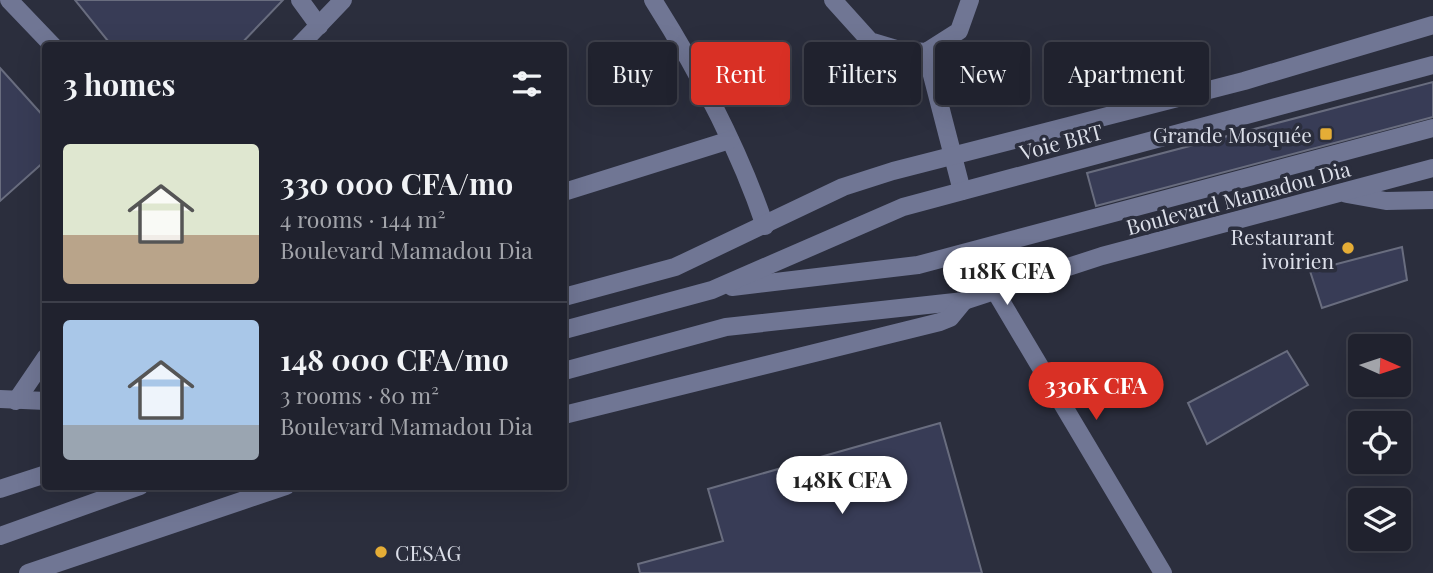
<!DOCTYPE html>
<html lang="en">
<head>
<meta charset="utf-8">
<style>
	:root { --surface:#20222e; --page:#2d2f3a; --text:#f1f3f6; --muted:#a2a4aa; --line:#3d3f4a; --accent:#d93025 }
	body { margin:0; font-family:"Playfair Display",serif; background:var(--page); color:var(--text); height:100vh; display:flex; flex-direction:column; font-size:26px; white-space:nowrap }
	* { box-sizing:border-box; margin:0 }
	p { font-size:23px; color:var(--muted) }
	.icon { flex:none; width:38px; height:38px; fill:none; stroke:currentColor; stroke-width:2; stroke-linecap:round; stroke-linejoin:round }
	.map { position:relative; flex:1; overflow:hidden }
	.panel { position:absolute; left:42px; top:42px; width:525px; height:448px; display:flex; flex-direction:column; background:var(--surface); border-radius:7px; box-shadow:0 7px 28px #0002,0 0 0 2px var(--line) }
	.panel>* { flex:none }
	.guide { position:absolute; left:588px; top:42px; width:665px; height:63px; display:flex; gap:14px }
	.needle { width:46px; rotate:93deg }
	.tools { position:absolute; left:1348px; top:334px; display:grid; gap:14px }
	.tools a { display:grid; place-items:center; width:63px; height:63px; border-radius:7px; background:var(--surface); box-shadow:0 7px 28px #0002,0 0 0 2px var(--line); font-size:35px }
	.price { position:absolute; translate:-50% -60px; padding:0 16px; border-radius:24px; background:#fff; color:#222; font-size:23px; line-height:46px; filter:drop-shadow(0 2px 4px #0008) }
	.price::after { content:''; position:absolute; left:50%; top:42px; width:21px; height:16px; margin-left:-10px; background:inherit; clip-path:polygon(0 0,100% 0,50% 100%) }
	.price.on { background:var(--accent); color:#fff }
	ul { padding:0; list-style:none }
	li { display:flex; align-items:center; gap:21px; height:175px; padding:0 21px }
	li+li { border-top:2px solid var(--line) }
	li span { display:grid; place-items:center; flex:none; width:196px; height:140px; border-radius:7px; color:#555 }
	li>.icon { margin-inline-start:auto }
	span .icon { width:84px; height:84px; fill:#fffc; stroke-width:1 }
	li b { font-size:30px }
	h2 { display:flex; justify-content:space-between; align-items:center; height:84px; padding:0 21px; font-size:30px }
	.chip { padding:0 24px; border-radius:7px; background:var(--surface); box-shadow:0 7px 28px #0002,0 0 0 2px var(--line); font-size:24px; line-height:63px }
	.chip.on { background:var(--accent); color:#fff }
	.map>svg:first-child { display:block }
</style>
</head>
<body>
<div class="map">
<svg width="1433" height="573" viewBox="0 0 1433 573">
	<rect width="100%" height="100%" fill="#2b2e3d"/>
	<!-- building -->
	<g fill="#383c56" stroke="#696d7f" stroke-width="2">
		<polygon points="75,0 283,0 239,46 112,46"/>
		<polygon points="0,68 46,119 46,160 0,201"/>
		<polygon points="1433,82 1433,117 1096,206 1087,173"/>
		<polygon points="1402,247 1407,280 1322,308 1310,271"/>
		<polygon points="1287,351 1308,385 1207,444 1188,403"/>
		<polygon points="940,423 982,573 640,573 638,564 723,541 708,489"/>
	</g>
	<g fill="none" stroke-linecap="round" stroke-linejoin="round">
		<!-- minor -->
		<g stroke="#707694" stroke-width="18">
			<polyline points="9,0 53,46"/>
			<polyline points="300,0 319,26"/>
			<path d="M653 0C698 71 738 146 765 226"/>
			<polyline points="833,0 870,41 900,50 926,52 959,31 970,0"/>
			<polyline points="299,46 343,0"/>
			<polyline points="926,52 962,191"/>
			<polyline points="564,192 730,140"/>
			<polyline points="1347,194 1386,201 1433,200"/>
			<polyline points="732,287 918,265 1433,128"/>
			<polyline points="995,291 1163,573"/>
			<polyline points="564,297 675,267 843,187 893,171 1244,81 1433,25"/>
			<polyline points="564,330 712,290 903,207 1433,65"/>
			<polyline points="564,371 726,327 964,301 1102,256 1433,168"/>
			<polyline points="0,399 46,401"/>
			<polyline points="16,401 46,357"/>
			<polyline points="564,415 940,322 950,318 964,301"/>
			<polyline points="0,489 46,474"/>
			<polyline points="0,536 140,486"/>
			<polyline points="28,573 286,486"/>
		</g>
	</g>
	<!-- markers -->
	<g fill="#e5ad36" stroke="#2b2e3d" stroke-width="2.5">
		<rect x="1319" y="127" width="14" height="14" rx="3.5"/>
		<circle cx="1348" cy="248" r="7"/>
		<circle cx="381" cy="552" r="7"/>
	</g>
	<g text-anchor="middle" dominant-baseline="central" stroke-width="7" stroke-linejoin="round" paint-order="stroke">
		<!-- poi labels -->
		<g font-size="21" fill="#dcdfe9" stroke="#2b2e3d" text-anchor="end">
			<text x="1312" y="134">Grande Mosquée</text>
			<text x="1334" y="236">Restaurant<tspan x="1334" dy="24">ivoirien</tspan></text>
			<text x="395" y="552" text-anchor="start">CESAG</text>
		</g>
		<!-- street labels -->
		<g font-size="21" fill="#dcdfe9" stroke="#2b2e3d">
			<text transform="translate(1061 141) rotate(-15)">Voie BRT</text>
			<text transform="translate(1238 197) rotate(-15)">Boulevard Mamadou Dia</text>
		</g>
	</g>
</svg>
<div class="tools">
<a><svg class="needle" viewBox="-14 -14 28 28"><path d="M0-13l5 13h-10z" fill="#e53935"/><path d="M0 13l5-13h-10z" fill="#a2a4aa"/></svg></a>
<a><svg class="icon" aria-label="locate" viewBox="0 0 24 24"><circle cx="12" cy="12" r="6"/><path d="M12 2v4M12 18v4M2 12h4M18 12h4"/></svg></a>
<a><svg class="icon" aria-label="layers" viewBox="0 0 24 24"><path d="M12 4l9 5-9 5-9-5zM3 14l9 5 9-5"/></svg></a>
</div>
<b class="price" style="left:1007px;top:307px">118K CFA</b>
<b class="price on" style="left:1096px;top:422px">330K CFA</b>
<b class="price" style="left:842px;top:516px">148K CFA</b>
<div class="guide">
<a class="chip">Buy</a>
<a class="chip on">Rent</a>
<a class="chip">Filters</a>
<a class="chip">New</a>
<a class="chip">Apartment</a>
</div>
<section class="panel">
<h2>3 homes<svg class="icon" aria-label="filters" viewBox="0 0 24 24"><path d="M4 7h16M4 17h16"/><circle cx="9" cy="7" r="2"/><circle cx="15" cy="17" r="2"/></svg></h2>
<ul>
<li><span style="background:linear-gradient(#dfe7d0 65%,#b9a48a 0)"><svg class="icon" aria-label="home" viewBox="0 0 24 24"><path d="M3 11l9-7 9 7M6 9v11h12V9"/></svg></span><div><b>330 000 CFA/mo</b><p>4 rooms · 144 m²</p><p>Boulevard Mamadou Dia</p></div></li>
<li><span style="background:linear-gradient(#a9c7e8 75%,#9aa5b1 0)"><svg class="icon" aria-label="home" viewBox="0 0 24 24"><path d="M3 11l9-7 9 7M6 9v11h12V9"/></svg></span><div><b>148 000 CFA/mo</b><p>3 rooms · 80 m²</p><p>Boulevard Mamadou Dia</p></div></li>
</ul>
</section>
</div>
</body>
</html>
